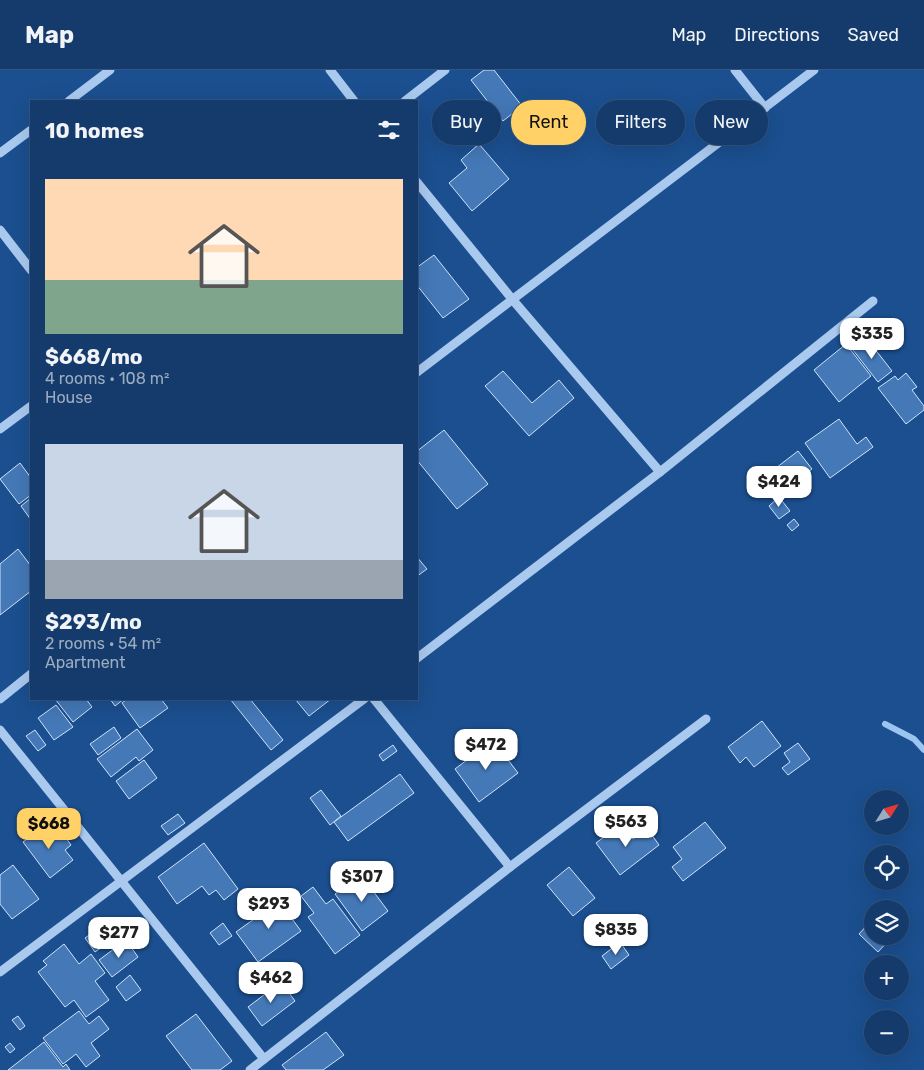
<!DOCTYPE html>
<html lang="en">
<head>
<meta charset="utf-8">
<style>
	:root { --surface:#143b6b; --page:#1d4271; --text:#f1f3f6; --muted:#9dadc1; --line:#33557e; --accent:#ffd166 }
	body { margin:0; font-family:Rubik,sans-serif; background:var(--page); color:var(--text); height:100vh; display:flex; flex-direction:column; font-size:19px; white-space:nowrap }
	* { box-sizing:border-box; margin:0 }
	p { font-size:16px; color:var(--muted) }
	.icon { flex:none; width:28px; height:28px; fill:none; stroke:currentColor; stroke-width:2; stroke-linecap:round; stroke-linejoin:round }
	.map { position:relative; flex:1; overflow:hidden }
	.details { position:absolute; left:30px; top:30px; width:388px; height:600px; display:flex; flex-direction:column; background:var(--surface); border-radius:0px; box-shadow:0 5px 20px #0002,0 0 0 1px var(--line) }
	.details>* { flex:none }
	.banner { position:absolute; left:432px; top:30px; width:416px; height:45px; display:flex; gap:10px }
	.needle { width:32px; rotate:53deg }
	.fabs { position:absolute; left:864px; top:720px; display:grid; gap:10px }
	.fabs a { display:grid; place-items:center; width:45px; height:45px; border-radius:50%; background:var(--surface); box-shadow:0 5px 20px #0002,0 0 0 1px var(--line); font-size:25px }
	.price { position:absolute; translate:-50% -42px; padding:0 11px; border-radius:10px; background:#fff; color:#222; font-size:16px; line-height:32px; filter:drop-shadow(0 1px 2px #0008) }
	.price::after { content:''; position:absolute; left:50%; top:30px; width:15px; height:11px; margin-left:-8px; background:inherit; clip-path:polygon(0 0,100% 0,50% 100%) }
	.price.selected { background:var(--accent); color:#111 }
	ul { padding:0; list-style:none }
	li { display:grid; align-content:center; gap:10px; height:265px; padding:0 15px }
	li span { display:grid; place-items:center; height:155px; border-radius:0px; color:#555 }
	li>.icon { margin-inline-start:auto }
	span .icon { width:90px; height:90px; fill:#fffc; stroke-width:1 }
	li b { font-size:21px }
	h2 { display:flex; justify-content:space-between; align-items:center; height:60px; padding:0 15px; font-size:21px }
	.pill { padding:0 18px; border-radius:22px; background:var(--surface); box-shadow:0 5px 20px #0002,0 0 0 1px var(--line); font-size:18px; line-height:45px }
	.pill.selected { background:var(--accent); color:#111 }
	header { display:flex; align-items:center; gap:30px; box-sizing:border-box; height:70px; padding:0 25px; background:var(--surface); border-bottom:1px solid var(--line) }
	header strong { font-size:24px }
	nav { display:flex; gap:28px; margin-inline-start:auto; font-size:18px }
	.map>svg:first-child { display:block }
</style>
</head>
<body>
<header>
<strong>Map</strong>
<nav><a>Map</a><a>Directions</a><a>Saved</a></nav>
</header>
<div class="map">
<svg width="924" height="1000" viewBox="0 0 924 1000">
	<rect width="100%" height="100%" fill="#1b4f8f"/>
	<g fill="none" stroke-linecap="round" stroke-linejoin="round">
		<!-- stream -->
		<polyline stroke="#9cc4f0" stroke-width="6" points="885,654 914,669 924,680"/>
	</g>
	<!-- building -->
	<g fill="#4478b7" stroke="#cfe3fa">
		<polygon points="484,0 494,0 522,36 503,51 471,10"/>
		<polygon points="479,74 509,109 472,141 449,113 467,98 461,90"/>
		<polygon points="434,185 469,229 443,248 416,214 416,198"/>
		<polygon points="867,269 892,301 878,312 853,280"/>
		<polygon points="846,274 871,306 839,332 814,300"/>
		<polygon points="503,301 532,333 559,310 574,328 529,366 485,316"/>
		<polygon points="906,303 917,317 912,320 924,336 924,340 906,354 878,318 895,306 898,310"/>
		<polygon points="839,349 857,374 866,367 873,377 830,408 805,373"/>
		<polygon points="444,360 488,414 457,439 416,389 416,382"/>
		<polygon points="798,381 812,399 786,419 772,401"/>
		<polygon points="20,393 31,408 31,425 19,434 0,409"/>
		<polygon points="779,427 790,441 779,449 769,436"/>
		<polygon points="31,428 31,450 21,436"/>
		<polygon points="794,449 799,455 792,461 787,455"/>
		<polygon points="18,479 31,496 31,521 0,545 0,494"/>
		<polygon points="416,486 427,499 416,507"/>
		<polygon points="55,629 86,629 92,637 73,652"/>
		<polygon points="110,629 124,629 115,636"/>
		<polygon points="127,629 161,629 168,638 140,658 122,633"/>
		<polygon points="230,629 250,629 283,670 271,680"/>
		<polygon points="295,629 331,629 309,646"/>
		<polygon points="56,635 73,657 54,670 38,648"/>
		<polygon points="762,651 781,676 754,697 746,687 740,693 728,677"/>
		<polygon points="114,657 121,668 98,685 90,674"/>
		<polygon points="137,659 153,680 139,691 136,687 111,707 97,689"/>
		<polygon points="35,660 46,675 38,681 26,666"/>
		<polygon points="493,670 518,703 479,732 455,699"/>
		<polygon points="798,673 810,689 788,705 782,698 790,692 784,683"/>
		<polygon points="393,675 397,681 383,691 379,685"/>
		<polygon points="144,690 157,708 129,729 116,711"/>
		<polygon points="400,704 414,723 348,771 334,752"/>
		<polygon points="321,720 341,746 330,755 310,728"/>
		<polygon points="178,744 185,753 168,765 161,756"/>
		<polygon points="705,752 726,778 683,811 672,797 682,789 673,777"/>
		<polygon points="621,754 633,769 647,758 659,775 620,805 596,773"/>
		<polygon points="46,755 54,766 61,761 71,775 65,780 73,790 50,808 23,772"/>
		<polygon points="204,773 238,819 224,830 216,820 209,825 202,816 177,834 158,807"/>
		<polygon points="13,795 39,829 12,849 0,834 0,805"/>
		<polygon points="569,797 595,828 573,846 547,815"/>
		<polygon points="361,805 388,841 362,861 335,824"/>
		<polygon points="313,817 326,834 333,829 360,865 335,884 308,847 314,843 301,826"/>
		<polygon points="286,826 294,837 287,842 301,861 258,892 236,862"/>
		<polygon points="111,849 121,864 95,882 85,868"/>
		<polygon points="223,853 232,866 219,875 210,863"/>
		<polygon points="869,853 872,857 872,866 883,866 888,871 878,882 859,864"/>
		<polygon points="126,870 138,887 112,907 99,890"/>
		<polygon points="620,872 629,885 611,899 602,886"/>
		<polygon points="64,874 79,894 91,884 105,903 95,911 109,930 86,947 74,930 65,937 38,902 47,895 43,891"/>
		<polygon points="130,905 141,920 126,931 116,917"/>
		<polygon points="281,912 295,931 262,956 248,937"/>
		<polygon points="79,941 89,954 99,946 109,959 91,973 100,986 86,997 76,984 63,994 43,968"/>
		<polygon points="196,944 232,991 220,1000 192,1000 166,966"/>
		<polygon points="18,946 25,956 20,960 12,950"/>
		<polygon points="326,962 344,985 323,1000 286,1000 282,995"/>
		<polygon points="44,972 63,997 66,994 70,1000 8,1000"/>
		<polygon points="10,973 15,979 10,983 5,977"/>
	</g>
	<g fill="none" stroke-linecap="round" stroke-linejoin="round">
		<!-- minor -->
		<g stroke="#a9c9ee" stroke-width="9">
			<polyline points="330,0 354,31"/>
			<polyline points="735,0 765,38"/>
			<polyline points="69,31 110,0"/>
			<polyline points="405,31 445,0"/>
			<polyline points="0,83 31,60"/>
			<polyline points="416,111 512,229 660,402"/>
			<polyline points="0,160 31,200"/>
			<polyline points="416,303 814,0"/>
			<polyline points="0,359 31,336"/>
			<polyline points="416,589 660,402 873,231"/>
			<polyline points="0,629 31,604"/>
			<polyline points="374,629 510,797"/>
			<polyline points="0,660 264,989"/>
			<polyline points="0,902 364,629"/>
			<polyline points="250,1000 510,797 706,649"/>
		</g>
	</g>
</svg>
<div class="fabs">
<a><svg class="needle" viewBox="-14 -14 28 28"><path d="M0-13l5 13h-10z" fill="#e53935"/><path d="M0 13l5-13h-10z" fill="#9dadc1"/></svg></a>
<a><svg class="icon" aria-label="locate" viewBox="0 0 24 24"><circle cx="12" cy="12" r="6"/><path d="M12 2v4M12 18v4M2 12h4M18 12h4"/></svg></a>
<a><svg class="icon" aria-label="layers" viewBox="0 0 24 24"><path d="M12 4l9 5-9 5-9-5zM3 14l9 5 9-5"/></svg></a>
<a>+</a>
<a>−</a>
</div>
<b class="price" style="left:872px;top:290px">$335</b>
<b class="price" style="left:779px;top:438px">$424</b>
<b class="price" style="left:486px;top:701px">$472</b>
<b class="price" style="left:626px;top:778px">$563</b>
<b class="price selected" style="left:49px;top:780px">$668</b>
<b class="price" style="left:362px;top:833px">$307</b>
<b class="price" style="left:269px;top:860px">$293</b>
<b class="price" style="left:616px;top:886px">$835</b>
<b class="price" style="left:119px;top:889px">$277</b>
<b class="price" style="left:271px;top:934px">$462</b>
<div class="banner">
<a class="pill">Buy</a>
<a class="pill selected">Rent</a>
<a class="pill">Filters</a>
<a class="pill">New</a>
</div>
<section class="details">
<h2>10 homes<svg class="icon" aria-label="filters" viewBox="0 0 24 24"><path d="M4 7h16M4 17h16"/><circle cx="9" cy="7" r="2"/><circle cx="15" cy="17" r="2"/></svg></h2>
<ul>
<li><span style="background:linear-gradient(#ffd9b3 65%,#7fa58c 0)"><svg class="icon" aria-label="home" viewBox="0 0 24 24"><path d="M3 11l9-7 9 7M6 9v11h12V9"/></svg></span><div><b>$668/mo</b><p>4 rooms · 108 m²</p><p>House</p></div></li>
<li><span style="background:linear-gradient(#c9d6e8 75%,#9aa5b1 0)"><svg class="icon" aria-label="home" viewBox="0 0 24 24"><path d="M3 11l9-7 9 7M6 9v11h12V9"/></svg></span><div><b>$293/mo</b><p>2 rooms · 54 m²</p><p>Apartment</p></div></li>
</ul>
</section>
</div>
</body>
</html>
